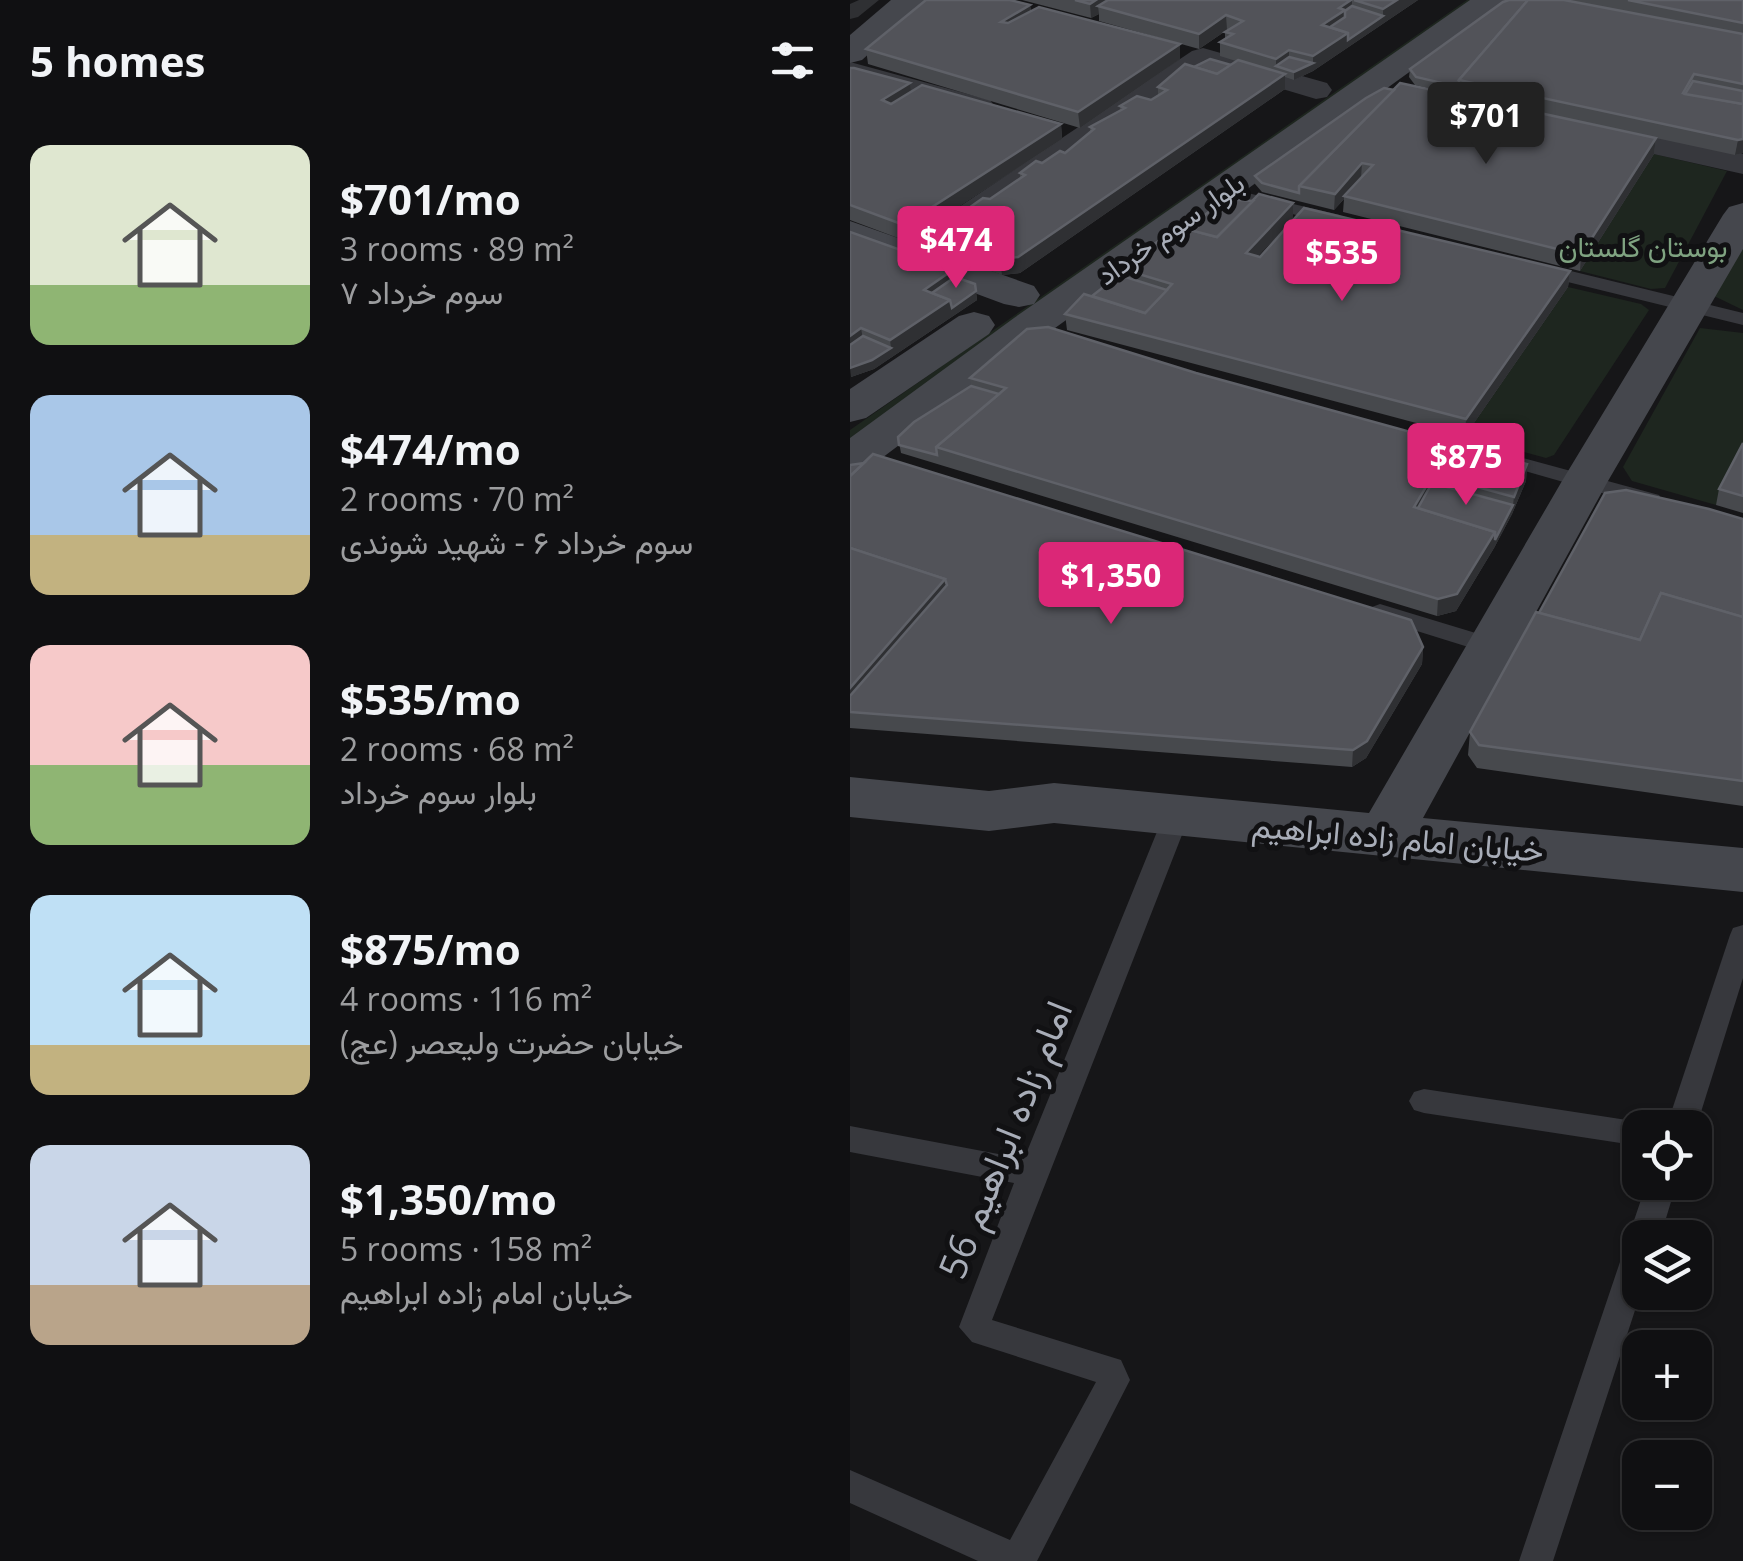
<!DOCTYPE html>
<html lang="en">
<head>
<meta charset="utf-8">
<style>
	:root { --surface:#101012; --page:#1e1e20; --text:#f1f3f6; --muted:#9c9d9f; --line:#303032; --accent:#db2777 }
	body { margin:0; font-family:"Open Sans",Vazirmatn,sans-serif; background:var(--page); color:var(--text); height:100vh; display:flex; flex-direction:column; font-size:38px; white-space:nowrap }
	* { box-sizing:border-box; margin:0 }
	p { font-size:32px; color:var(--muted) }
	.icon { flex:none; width:55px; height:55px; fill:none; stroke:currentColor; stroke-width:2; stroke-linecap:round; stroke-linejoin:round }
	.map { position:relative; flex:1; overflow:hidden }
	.sheet { display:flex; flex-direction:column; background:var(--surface); width:850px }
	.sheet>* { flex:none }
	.fabs { position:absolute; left:772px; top:1110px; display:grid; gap:20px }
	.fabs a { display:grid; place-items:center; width:90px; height:90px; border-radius:20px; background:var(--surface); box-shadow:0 2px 8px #0004,0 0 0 2px var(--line); font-size:50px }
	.price { position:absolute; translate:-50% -85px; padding:0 22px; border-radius:10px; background:var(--accent); color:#fff; font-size:32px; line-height:65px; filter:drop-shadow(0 2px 5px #0008) }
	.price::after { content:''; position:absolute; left:50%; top:60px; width:30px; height:22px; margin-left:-15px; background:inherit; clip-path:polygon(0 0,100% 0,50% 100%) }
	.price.current { background:#222; color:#fff }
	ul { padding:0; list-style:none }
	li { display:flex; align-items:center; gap:30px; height:250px; padding:0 30px }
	li span { display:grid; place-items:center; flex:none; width:280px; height:200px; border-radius:20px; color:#555 }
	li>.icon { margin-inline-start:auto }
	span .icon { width:120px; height:120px; fill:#fffc; stroke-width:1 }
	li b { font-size:42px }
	h2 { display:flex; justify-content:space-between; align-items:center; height:120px; padding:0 30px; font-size:42px }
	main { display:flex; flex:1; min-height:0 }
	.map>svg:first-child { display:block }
</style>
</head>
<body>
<main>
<section class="sheet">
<h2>5 homes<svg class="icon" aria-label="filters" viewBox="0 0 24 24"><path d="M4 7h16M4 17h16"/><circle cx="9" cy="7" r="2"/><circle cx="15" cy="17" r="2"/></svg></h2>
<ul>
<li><span style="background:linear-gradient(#dfe7d0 70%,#8fb573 0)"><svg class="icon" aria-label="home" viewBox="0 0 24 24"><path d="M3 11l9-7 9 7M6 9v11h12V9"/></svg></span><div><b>$701/mo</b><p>3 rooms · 89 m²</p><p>سوم خرداد ۷</p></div></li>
<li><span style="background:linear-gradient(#a9c7e8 70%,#c2b280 0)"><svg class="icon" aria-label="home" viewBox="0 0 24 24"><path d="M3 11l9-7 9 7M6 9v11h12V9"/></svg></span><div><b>$474/mo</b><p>2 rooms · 70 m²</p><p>سوم خرداد ۶ - شهید شوندی</p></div></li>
<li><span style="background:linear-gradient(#f6c9c9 60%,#8fb573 0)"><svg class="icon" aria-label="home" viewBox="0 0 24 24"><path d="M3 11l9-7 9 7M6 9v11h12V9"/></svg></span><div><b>$535/mo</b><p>2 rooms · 68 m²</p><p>بلوار سوم خرداد</p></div></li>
<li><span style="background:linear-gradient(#bfe0f5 75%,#c2b280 0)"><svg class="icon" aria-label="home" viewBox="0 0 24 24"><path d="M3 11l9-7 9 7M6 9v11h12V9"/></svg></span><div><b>$875/mo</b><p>4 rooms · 116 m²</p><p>خیابان حضرت ولیعصر (عج)</p></div></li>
<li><span style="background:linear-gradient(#c9d6e8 70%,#b9a48a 0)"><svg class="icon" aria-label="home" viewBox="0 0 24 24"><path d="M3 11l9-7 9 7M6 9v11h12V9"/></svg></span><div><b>$1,350/mo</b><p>5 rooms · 158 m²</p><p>خیابان امام زاده ابراهیم</p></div></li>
</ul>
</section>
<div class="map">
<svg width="893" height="1561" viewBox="0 0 893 1561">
	<rect width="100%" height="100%" fill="#161618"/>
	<!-- green -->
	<g fill="#1e261f">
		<polygon points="617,0 635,0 0,449 0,430"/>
		<polygon points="804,154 877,171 815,288 801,289 730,271"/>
		<polygon points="893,248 893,310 864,296"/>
		<polygon points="718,287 791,304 799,310 704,455 696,458 615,436"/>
		<polygon points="850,328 893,333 893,453 866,505 782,481 773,467"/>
	</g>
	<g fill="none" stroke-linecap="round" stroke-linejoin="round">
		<!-- lane -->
		<g fill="#37383d" fill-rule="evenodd">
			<polygon points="372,187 490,215 493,219 484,224 366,196 363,192"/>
			<polygon points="688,263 893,313 893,325 681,273 679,269"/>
			<polygon points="647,451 809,495 812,500 801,507 640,461 637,457"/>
			<polygon points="530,604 652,641 656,647 644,655 522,617 519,612 522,607"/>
			<polygon points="326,808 335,810 339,817 142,1320 271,1360 280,1380 187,1561 128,1561 0,1503 0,1470 160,1540 246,1382 122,1342 109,1327 164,1183 0,1152 0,1126 174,1159 313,817 317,810"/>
			<polygon points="893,925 893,978 846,1128 816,1128 880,935 883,928"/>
			<polygon points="574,1089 790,1122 802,1128 790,1128 790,1146 574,1113 564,1110 559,1101 564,1092"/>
			<polygon points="797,1182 827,1182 810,1238 790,1238 791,1292 703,1561 669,1561"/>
		</g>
		<!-- street -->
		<g fill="#37383d" fill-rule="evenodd">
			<polygon points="353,48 477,83 482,90 477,97 466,99 359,67 73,261 61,264 49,261 44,254 49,247 342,51"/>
			<polygon points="0,62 140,100 145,107 140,114 129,116 0,81"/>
			<polygon points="743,121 893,154 893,174 732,138 727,131 732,124"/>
		</g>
		<!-- secondary -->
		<g fill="#45474d" fill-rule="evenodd">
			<polygon points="41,0 78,0 12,60 0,63 0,35"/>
			<polygon points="620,0 659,0 194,336 16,470 0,474 0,438 164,318"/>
			<polygon points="893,203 893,249 758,481 573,818 893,848 893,892 204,823 139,831 0,817 0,777 139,791 204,783 519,813 712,481 873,215 879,207"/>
			<polygon points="0,221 184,286 190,295 184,304 169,307 154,304 0,247"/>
			<polygon points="124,312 139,316 145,325 139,334 16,418 0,422 0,389 109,316"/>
		</g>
	</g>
	<!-- wall -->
	<g fill="#47494d">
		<polygon points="172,0 568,0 463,71 444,80 435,77 435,89 170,273 152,275 84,250 82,234 140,199 170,178 170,173 215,153 240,133 240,127 270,110 270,106 301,100 308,95 308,87 344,67 381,65 386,61 370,56 370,42 375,39 375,32 377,30 349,49 249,21 249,14 241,18"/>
		<polygon points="659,0 893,0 893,153 885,155 806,138 804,154 730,271 493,212 494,199 484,210 412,192 405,184 405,176 516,98 799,137 565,85 559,77 560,69"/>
		<polygon points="180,5 181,11 330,59 230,128 18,64 16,49"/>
		<polygon points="0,68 60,83 61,92 211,124 212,139 56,241 0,220"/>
		<polygon points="443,203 443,219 408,256 720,271 718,287 615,436 217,330 215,314 269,275 269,268 336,229"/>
		<polygon points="0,232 125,284 127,300 24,369 1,377"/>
		<polygon points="346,373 677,464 676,481 662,514 644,548 606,611 587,616 51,453 48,437 121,386 120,378"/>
		<polygon points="893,443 893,513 866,505 869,489"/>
		<polygon points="0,465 573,647 572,664 516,758 502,767 0,728"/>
		<polygon points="893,519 893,806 627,768 618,755 620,732 689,613"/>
	</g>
	<!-- shaded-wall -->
	<g fill="#2f3033">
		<polygon points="9,0 29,0 8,17 0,19 0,4"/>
		<polygon points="246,0 271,0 248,6 249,14 241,18 240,4"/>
		<polygon points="502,0 502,14 481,34 472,25 489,8"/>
		<polygon points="547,0 568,0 463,71 463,56 498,33 533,16 533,9"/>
		<polygon points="180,5 181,19 153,36 151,22"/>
		<polygon points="376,15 377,30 349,49 349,34"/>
		<polygon points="330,44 330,59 230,128 228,112"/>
		<polygon points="439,50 439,65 426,66 426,74 426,59"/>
		<polygon points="463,63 463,71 444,80 444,72"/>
		<polygon points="435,74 435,89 170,273 152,275 150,259"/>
		<polygon points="60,83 62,98 35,115 32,100"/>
		<polygon points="211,124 212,139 56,241 54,225"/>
		<polygon points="806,138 804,154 730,271 731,255"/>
		<polygon points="893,139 893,153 885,155 888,140"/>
		<polygon points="512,163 511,178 494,196 494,199 484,210 485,194"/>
		<polygon points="443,203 443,219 396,269 396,253"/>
		<polygon points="104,269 106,285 84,301 74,290"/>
		<polygon points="720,271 718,287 615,436 616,419"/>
		<polygon points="126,291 127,300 24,369 1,377 0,368 41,348 40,340 100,300"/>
		<polygon points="11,328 14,345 0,355 0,336"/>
		<polygon points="677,464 676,481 662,514 644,548 606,611 587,616 588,599 663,505 664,497"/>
		<polygon points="583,475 582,492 568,516 564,507"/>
		<polygon points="95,579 99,602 0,712 0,688"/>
		<polygon points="573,647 572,664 516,758 502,767 503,750"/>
	</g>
	<!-- building -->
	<g fill="#525359" stroke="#5f6168" stroke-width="2.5">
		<polygon points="76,0 160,0 180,5 151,22 158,23 189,7 330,44 228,112 16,49"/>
		<polygon points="225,0 246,0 240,4"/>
		<polygon points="258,0 501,0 489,8 495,10 472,25 498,33 463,56 439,50 426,59 370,42 383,34 375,32 393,21 376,15 349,34 248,6"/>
		<polygon points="504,0 547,0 533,9"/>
		<polygon points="659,0 678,0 609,80 609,87 566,77 560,69 653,2"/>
		<polygon points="678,0 714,0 893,34 893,84 844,74 833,93 893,104 893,139 888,140 609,80"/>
		<polygon points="778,0 893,0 893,23"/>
		<polygon points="502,6 533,16 498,40 498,33 480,27 495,17 495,11"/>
		<polygon points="439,57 463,63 444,72 426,66"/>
		<polygon points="360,59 381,65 367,74 344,67"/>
		<polygon points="388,60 435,74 168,257 150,259 82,234 133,198 140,199 175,175 170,173 186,161 192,163 210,151 215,153 244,129 240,127 275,108 270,106 287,96 301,100 317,90 308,87 335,64 367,74"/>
		<polygon points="0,68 4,68 60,83 32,100 41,104 72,85 211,124 54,225 0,205"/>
		<polygon points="843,81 893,91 893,104 835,94"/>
		<polygon points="550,83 806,138 731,255 494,196 523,165 512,163 485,194 449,186"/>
		<polygon points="534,88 544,90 449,186 449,193 412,183 405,176 516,98"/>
		<polygon points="409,194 443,203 396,253 410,257 454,208 720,271 616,419 215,314 234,294 295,313 322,284 269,268 329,227 367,237"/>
		<polygon points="376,199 403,201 367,237 336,229"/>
		<polygon points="0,232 104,269 74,290 100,300 40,340 11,328 0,336"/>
		<polygon points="269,275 317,290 295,313 242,296"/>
		<polygon points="105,277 125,284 126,291 102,308 100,300 82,293"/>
		<polygon points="198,327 346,373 677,464 664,497 583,475 564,507 645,532 607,594 588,599 86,447 156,388 120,378 177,329"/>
		<polygon points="13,336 41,348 22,360 0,368 0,345"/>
		<polygon points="121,386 149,394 86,447 87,455 49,445 48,437 64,422"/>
		<polygon points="893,443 893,496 869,489"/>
		<polygon points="23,454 561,620 573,647 517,741 503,750 0,712 0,696 97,585 95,579 0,548 0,476"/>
		<polygon points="14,463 0,476 0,465"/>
		<polygon points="582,483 663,505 645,540 645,532 568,508"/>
		<polygon points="776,490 859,509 893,519 893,617 811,593 790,640 689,613 755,493"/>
		<polygon points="0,548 95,579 0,688"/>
		<polygon points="811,593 893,617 893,781 629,745 620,732 686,612 790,640"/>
	</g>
	<g text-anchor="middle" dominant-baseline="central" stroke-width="10" stroke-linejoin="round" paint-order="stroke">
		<!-- far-street labels -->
		<g font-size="28" fill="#a8adb8" stroke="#111113">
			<text transform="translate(320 228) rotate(-35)">بلوار سوم خرداد</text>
		</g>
		<!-- far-park labels -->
		<g font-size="28" fill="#7fa381" stroke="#111113">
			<text x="793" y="246">بوستان گلستان</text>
		</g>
		<!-- street labels -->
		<g font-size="32" fill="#a8adb8" stroke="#111113">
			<text transform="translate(548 837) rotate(5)">خیابان امام زاده ابراهیم</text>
		</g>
		<!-- near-street labels -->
		<g font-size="38" fill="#a8adb8" stroke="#111113">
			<text transform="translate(154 1139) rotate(-68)">امام زاده ابراهیم 56</text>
		</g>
	</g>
</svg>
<div class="fabs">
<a><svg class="icon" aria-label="locate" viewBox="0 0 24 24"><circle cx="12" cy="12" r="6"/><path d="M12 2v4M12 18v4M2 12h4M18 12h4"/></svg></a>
<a><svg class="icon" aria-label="layers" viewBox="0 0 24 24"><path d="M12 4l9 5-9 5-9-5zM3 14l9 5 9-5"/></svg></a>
<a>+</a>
<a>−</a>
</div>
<b class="price current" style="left:636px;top:167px">$701</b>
<b class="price" style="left:106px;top:291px">$474</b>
<b class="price" style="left:492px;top:304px">$535</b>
<b class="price" style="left:616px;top:508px">$875</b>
<b class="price" style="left:261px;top:627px">$1,350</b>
</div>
</main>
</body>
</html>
